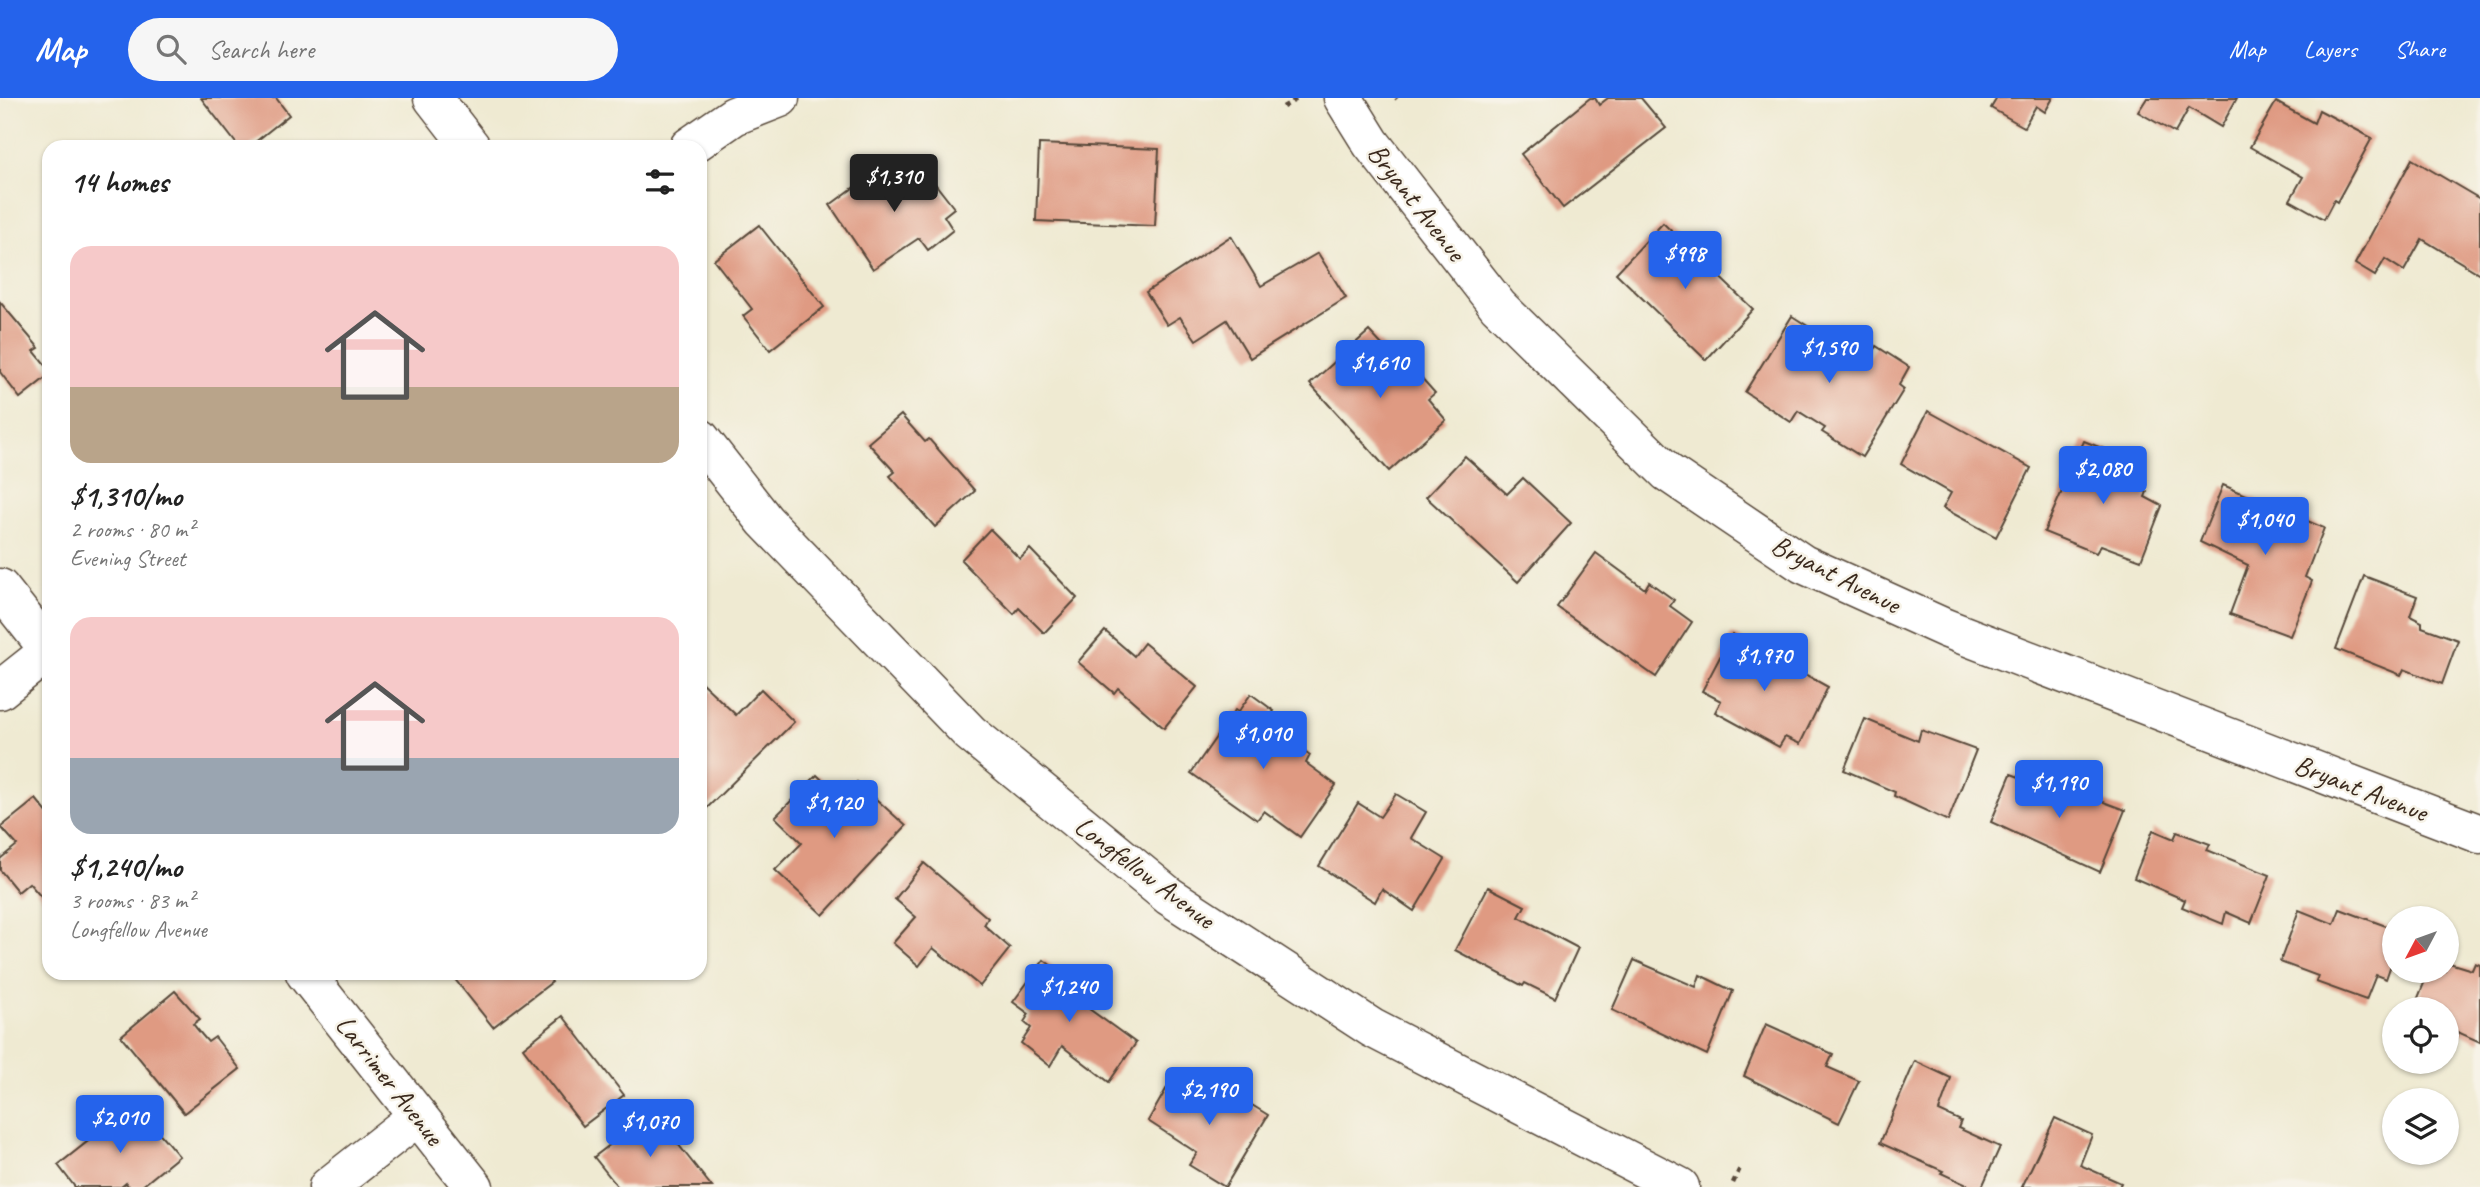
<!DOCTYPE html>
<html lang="en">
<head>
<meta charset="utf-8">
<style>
	:root { --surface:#fff; --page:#f6f6f6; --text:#222; --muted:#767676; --accent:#2563eb }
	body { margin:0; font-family:Caveat,sans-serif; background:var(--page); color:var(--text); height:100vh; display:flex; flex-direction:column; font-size:26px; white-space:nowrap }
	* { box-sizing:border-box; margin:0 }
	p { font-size:23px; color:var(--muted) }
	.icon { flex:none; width:38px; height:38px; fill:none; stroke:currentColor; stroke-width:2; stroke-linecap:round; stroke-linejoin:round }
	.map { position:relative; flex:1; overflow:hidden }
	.details { position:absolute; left:42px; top:42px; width:665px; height:840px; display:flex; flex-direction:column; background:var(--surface); border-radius:21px; box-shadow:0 2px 5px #0004 }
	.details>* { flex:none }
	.needle { width:46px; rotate:229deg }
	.tools { position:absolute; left:2382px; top:808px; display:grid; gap:14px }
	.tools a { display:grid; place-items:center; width:77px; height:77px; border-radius:50%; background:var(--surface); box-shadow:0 2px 5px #0004; font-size:35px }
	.price { position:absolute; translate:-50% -60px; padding:0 16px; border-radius:7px; background:var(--accent); color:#fff; font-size:23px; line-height:46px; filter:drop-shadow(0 2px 4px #0008) }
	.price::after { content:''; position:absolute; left:50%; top:42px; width:21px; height:16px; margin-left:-10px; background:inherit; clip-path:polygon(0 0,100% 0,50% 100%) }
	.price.on { background:#222; color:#fff }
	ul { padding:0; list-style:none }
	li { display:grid; align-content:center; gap:14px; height:371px; padding:0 28px }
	li span { display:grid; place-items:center; height:217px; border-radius:21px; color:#555 }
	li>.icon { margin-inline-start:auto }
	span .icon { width:126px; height:126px; fill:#fffc; stroke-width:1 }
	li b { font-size:30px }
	h2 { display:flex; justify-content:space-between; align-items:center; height:84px; padding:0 28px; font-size:30px }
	header { display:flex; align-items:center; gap:42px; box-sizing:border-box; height:98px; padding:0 35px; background:var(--accent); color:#fff }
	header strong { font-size:33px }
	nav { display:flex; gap:38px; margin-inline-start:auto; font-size:24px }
	.search { width:490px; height:63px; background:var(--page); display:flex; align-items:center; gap:18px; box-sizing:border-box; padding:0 24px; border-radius:38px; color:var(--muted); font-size:26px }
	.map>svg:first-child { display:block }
</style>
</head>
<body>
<header>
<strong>Map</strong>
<div class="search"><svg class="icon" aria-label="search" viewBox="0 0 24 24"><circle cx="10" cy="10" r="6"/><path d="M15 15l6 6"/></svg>Search here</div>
<nav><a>Map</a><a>Layers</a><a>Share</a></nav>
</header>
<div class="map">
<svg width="2480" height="1089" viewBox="0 0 2480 1089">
	<rect width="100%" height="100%" fill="#f7f3e8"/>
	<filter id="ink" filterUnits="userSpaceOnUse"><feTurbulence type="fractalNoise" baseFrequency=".0143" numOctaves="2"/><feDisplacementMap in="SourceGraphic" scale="14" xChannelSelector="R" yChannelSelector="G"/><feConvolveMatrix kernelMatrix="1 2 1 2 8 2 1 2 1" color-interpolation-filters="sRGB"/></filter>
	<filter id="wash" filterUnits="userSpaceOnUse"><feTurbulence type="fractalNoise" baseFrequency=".00686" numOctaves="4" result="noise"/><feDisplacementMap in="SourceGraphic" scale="28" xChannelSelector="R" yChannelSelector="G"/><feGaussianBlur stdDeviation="1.57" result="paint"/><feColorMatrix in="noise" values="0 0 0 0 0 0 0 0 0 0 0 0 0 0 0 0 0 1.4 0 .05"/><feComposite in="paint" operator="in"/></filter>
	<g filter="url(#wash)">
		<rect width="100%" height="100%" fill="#efead2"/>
		<g id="blocks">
			<!-- building -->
			<g fill="#df9a82">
				<polygon points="201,0 276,0 289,17 249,49 239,49"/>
				<polygon points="1590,0 1595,0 1599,7 1608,0 1641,0 1666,30 1563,110 1521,56"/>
				<polygon points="1997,0 2053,0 2045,14 2036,8 2024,29 1991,10"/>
				<polygon points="2147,0 2237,0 2221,29 2189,10 2175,35 2138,14"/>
				<polygon points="2276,4 2314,25 2319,12 2372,40 2337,104 2334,102 2324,121 2290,102 2303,79 2250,49"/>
				<polygon points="1039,46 1159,51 1155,128 1036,123"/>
				<polygon points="2412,61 2480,101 2480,176 2422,141 2404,173 2385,161 2375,178 2355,166"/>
				<polygon points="919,65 954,110 944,118 953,132 928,152 919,140 873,171 830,107 879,71 889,88"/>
				<polygon points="1663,125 1753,211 1706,262 1616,175"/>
				<polygon points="759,127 824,209 770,252 743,218 752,211 714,162"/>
				<polygon points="1231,138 1261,188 1318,155 1346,200 1250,260 1227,222 1196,242 1180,219 1167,227 1146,194"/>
				<polygon points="0,204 39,250 34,253 49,271 49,277 20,300 0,274"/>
				<polygon points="1792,218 1866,265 1876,248 1909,269 1899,287 1904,291 1862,359 1822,334 1825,330 1798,313 1791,324 1745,294"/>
				<polygon points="1369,233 1397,263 1402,258 1435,295 1428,301 1446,322 1389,373 1310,286"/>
				<polygon points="1928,313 2031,370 1996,439 1943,410 1951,395 1901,366"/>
				<polygon points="901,317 925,344 929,341 975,393 935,429 890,378 895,374 868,345"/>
				<polygon points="2084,343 2132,362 2122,384 2147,394 2145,399 2162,408 2141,462 2101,447 2096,455 2044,434"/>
				<polygon points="1465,358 1507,396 1523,380 1571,425 1518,484 1426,399"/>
				<polygon points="2223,387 2324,430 2305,479 2312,483 2290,538 2230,516 2248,467 2200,444"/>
				<polygon points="990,431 1020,461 1030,451 1077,500 1044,535 1019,510 1014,516 961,462"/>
				<polygon points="1596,455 1645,491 1649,484 1674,502 1670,508 1692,524 1656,579 1557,509"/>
				<polygon points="2364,478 2417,498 2410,518 2422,524 2422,529 2458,542 2442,586 2404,571 2401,577 2336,551"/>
				<polygon points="1105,533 1134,558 1144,545 1197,589 1164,630 1118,590 1114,595 1078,564"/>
				<polygon points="1732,536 1828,589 1800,646 1785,639 1779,649 1715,614 1721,603 1702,593"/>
				<polygon points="700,583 736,617 761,591 794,624 702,715"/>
				<polygon points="1251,596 1274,613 1260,632 1281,647 1286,639 1310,657 1306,665 1336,687 1300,739 1264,713 1257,722 1191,675 1235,612 1238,614"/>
				<polygon points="1865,621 1918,643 1921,632 1976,652 1948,723 1894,698 1895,694 1844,672"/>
				<polygon points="2011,676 2041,687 2043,681 2125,712 2100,774 1991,724"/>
				<polygon points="817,677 842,701 857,684 906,728 823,817 775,772 802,745 775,719"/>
				<polygon points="1396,696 1426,714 1411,740 1445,761 1414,813 1382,791 1375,804 1319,768 1358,705 1380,719"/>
				<polygon points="36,701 49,717 49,808 29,785 18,794 0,772 0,761 17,747 1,729"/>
				<polygon points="2153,732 2174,741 2177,734 2210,746 2207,752 2270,777 2251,825 2226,814 2223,826 2182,809 2185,802 2134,780"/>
				<polygon points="924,765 988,820 984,827 1010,850 980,888 933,850 919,868 893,845 916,819 895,801"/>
				<polygon points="1488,789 1525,808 1519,819 1578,850 1555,900 1525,885 1523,888 1455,852"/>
				<polygon points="2340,811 2394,831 2394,858 2386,881 2376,877 2366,902 2316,884 2318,878 2280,864 2299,812 2334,826"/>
				<polygon points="1044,862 1081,890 1074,900 1136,945 1109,984 1062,948 1050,968 1021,945 1031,930 1024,924 1029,916 1013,904"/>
				<polygon points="1634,862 1696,889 1700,877 1733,893 1707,957 1612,912"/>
				<polygon points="2446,864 2472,872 2475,865 2480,867 2480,944 2458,934 2453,948 2446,946 2446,912 2413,912 2429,873 2446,873"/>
				<polygon points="450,875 545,875 552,884 493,929"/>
				<polygon points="175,893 200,921 193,926 202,937 208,944 215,939 240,971 184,1015 121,938"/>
				<polygon points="563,918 624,997 583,1028 523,950"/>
				<polygon points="1766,926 1833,956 1827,969 1859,983 1839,1025 1744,978"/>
				<polygon points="1915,963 1951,980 1939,1013 1961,1023 1958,1030 2000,1049 1982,1089 1971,1089 1941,1075 1943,1073 1880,1045"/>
				<polygon points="1173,979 1209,1000 1218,986 1268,1017 1225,1089 1189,1067 1197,1055 1148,1023"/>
				<polygon points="135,1006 179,1058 141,1089 129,1089 126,1085 121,1089 75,1089 58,1067"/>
				<polygon points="653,1014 685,1055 712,1089 618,1089 594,1059"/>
				<polygon points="2055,1020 2092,1037 2080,1067 2121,1085 2119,1089 2022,1089"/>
			</g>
		</g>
	</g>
	<g filter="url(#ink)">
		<use href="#blocks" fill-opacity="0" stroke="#564739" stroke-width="2"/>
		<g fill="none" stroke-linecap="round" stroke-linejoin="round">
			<defs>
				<g id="street">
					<polyline points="433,0 471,49"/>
					<polyline points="1343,0 1371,45 1498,208 1667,374 1803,466 1945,530 2480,736"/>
					<polyline points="689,49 734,18 780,0"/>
					<polyline points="700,340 765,423 970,635 1169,798 1372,930 1680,1089"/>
					<polyline points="0,490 49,552"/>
					<polyline points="0,592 49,553"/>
					<polyline points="305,875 474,1089"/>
					<polyline points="328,1089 418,1018"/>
				</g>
			</defs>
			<!-- street casing -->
			<use href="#street" stroke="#564739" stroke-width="41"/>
			<!-- path -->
			<g stroke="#564739" stroke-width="4.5" stroke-dasharray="5 5" stroke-linecap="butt">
				<polyline points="1396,0 1397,1"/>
				<polyline points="1283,9 1297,1"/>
				<polyline points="1733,1085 1741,1068"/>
			</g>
			<!-- street -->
			<use href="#street" stroke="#fff" stroke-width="38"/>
		</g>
	</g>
	<g text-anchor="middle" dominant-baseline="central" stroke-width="5" stroke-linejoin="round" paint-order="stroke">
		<!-- street labels -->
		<g font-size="28" fill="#3b2a1e" stroke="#f7f3e8">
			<text transform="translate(1417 104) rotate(52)">Bryant Avenue</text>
			<text transform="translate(1836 476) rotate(27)">Bryant Avenue</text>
			<text transform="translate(2361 690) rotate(21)">Bryant Avenue</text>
			<text transform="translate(1145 774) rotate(37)">Longfellow Avenue</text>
			<text transform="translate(390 982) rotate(52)">Larrimer Avenue</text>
		</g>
	</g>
</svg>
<div class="tools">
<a><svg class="needle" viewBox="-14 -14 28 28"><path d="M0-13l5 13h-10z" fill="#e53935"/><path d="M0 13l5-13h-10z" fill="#767676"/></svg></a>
<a><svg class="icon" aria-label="locate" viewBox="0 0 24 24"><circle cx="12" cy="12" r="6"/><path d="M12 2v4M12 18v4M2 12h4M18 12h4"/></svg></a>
<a><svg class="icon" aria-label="layers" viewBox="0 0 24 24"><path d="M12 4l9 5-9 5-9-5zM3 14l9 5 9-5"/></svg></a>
</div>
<b class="price on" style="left:894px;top:116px">$1,310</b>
<b class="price" style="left:1685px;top:193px">$998</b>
<b class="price" style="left:1829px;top:287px">$1,590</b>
<b class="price" style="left:1380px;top:302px">$1,610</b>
<b class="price" style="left:2103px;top:408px">$2,080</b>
<b class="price" style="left:2265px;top:459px">$1,040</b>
<b class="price" style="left:1764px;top:595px">$1,970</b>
<b class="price" style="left:1263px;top:673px">$1,010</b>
<b class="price" style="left:2059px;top:722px">$1,190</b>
<b class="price" style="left:834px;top:742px">$1,120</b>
<b class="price" style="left:1069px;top:926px">$1,240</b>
<b class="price" style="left:1209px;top:1029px">$2,190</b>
<b class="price" style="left:120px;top:1057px">$2,010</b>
<b class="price" style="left:650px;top:1061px">$1,070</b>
<section class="details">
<h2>14 homes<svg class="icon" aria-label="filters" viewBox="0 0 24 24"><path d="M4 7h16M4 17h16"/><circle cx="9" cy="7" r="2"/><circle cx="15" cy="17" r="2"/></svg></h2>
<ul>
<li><span style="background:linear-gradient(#f6c9c9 65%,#b9a48a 0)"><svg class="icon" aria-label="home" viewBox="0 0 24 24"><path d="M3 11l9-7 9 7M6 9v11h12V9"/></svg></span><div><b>$1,310/mo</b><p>2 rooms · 80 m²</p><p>Evening Street</p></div></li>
<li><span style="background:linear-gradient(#f6c9c9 65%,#9aa5b1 0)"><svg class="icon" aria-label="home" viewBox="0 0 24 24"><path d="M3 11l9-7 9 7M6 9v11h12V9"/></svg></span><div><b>$1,240/mo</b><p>3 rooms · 83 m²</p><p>Longfellow Avenue</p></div></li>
</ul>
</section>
</div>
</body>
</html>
